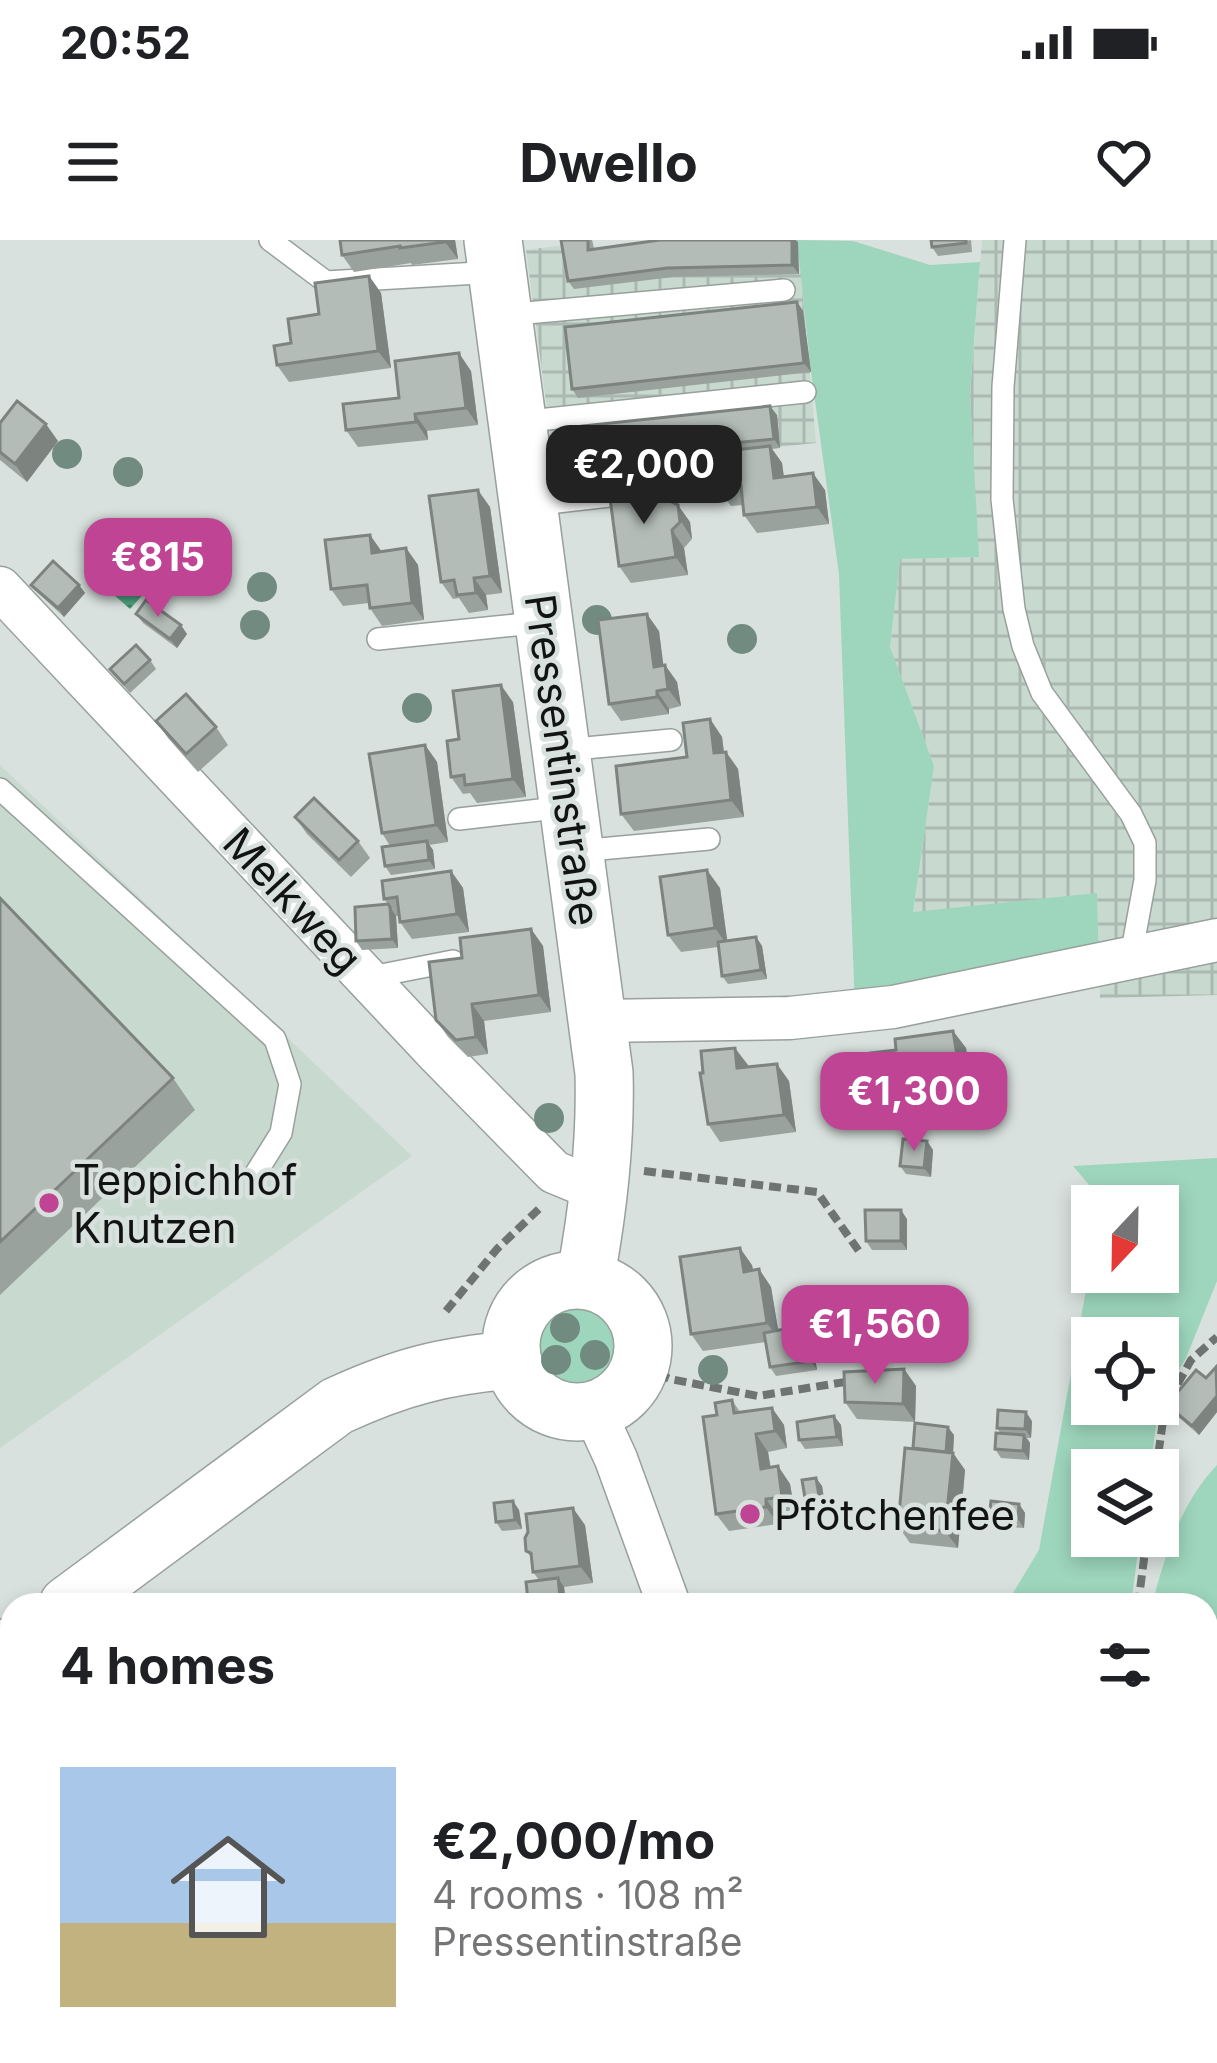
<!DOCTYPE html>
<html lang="en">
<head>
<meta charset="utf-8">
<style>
	:root { --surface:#fff; --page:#f6f6f6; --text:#202124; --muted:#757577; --accent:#c04494 }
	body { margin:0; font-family:Inter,sans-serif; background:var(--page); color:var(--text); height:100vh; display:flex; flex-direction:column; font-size:45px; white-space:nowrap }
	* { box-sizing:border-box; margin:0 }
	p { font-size:39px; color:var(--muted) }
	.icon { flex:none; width:66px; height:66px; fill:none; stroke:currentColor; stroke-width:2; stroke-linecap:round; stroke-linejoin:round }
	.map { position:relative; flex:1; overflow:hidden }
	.sheet { position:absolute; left:0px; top:1353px; width:1218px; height:471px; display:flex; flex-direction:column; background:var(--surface); border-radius:36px 36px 0 0; box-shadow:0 6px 18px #0003 }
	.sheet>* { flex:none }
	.needle { width:78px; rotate:202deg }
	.fabs { position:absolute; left:1071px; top:945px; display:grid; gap:24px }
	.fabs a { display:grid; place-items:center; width:108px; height:108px; border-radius:0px; background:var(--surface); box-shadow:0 6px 18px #0003; font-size:60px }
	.price { position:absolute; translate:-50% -102px; padding:0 27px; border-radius:24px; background:var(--accent); color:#fff; font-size:39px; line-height:78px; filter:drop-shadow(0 3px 6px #0008) }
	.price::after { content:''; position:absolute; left:50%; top:72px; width:36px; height:27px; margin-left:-18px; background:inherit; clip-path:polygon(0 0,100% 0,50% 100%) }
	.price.selected { background:#222; color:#fff }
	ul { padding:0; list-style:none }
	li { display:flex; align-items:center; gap:36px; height:300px; padding:0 60px }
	li span { display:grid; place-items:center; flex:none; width:336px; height:240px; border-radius:0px; color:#555 }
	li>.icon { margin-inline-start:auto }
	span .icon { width:144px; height:144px; fill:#fffc; stroke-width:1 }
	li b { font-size:51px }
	h2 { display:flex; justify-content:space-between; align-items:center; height:144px; padding:0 60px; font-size:51px }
	.status { display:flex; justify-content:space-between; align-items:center; height:84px; padding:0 60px; background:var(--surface); direction:ltr }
	.status svg { height:33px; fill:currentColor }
	header { display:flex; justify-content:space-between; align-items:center; height:156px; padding:0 60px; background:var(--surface); font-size:54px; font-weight:700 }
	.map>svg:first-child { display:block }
</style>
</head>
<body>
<div class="status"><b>20:52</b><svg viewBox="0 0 49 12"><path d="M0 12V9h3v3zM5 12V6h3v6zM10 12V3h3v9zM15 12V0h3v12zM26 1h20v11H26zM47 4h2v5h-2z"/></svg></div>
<header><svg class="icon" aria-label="menu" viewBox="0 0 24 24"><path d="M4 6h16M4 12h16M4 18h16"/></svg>Dwello<svg class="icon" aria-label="heart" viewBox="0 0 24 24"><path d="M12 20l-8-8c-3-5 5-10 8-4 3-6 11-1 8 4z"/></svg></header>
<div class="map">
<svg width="1217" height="1823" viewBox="0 0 1217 1823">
	<defs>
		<pattern id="industrial-grid" width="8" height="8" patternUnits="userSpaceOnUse" patternTransform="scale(3)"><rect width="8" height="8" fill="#c8d9d0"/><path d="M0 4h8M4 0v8" fill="none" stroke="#abb9b2"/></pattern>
		<pattern id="water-ripples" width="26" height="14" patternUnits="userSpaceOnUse" patternTransform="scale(3)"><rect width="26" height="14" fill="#52aa86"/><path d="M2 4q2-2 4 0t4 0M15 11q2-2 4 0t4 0" fill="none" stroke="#43896c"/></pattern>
	</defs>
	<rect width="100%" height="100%" fill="#d8e1dd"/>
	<!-- built -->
	<polygon fill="#c8d9d0" points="0,525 412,916 0,1208"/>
	<!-- industrial -->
	<g fill="url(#industrial-grid)">
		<polygon points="982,0 1217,0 1217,755 1100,758 1097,654 913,673 934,526 890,408 900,319 978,317 970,153"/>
		<polygon points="593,1 595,18 798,2 816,203 555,230 526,10"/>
	</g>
	<!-- grass -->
	<g fill="#9dd6bc" fill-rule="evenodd">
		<polygon points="797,0 853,1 930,25 980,22 970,153 979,317 900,319 890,407 934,526 913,672 1097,653 1099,723 855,770 839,334 811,132"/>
		<path d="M1217 918V1041L1186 1118 1159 1164 1150 1230H1092V1296H1140L1131 1365H1014L1013 1353 1039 1310 1092 1017V1032H1158V966H1101L1102 960 1073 926ZM1158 1098V1164H1092V1098Z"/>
		<circle cx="575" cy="1106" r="39"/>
		<path d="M1217 1225V1568L1206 1556V1365H1152C1165 1315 1180 1264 1217 1225Z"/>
	</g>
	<!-- water -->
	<polygon fill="url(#water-ripples)" points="114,319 148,349 130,369 97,340"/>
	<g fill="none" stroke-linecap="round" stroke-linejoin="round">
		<defs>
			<g id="lane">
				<polyline points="270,0 326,42 495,32"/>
				<polyline points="1015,0 1003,147 1002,259 1014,369 1023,406 1042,453 1131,574 1145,603 1145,640 1131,716"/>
				<polyline points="504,75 784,50"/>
				<polyline points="519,182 805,152"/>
				<polyline points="531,265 697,246"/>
				<polyline points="378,399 544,382"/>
				<polyline points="564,510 671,500"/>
				<polyline points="0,549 275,799 290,844 281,893 256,933"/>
				<polyline points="459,579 566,567"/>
				<polyline points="578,611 709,599"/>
				<polyline points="366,738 453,721"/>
			</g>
			<g id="street">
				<polyline points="0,348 439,815 554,932 600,951"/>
				<polyline points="598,781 790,778 893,767 1217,700"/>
				<polyline points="594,1171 616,1219 669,1365"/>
				<polyline points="1206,1787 1217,1787"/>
				<polyline points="310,1812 312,1823"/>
				<polyline points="1142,1812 1144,1823"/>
				<polyline points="691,1823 767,1812"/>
			</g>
			<g id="secondary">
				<path d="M493 0 604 833C606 903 598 971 585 1040"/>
				<circle cx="577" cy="1106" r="66"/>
				<path d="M68 1365 337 1166C400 1137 443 1126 512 1120"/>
				<polyline points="0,1415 12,1406"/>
			</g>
		</defs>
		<!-- lane casing -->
		<use href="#lane" stroke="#98a09c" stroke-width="24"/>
		<!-- street casing -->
		<use href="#street" stroke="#98a09c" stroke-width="45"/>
		<!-- secondary casing -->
		<use href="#secondary" stroke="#98a09c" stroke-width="60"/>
		<!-- path -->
		<g stroke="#6e7471" stroke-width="8" stroke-dasharray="12 6" stroke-linecap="butt">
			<polyline points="644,931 817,952 861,1014"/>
			<polyline points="446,1071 497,1009 542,966"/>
			<polyline points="641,1127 670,1139 758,1156 851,1141"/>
			<polyline points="1156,1230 1165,1167 1191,1120 1217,1097"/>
			<polyline points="1138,1365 1147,1296"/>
			<polyline points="0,1793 5,1807 17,1823"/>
		</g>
		<!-- lane -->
		<use href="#lane" stroke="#fff" stroke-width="21"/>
		<!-- street -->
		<use href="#street" stroke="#fff" stroke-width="42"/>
		<!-- secondary -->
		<use href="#secondary" stroke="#fff" stroke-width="57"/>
	</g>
	<!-- trees -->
	<g fill="#718b80">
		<circle cx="67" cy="214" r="15"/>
		<circle cx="614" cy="229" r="15"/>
		<circle cx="128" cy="232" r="15"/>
		<circle cx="262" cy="347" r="15"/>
		<circle cx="597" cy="380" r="15"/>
		<circle cx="255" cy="385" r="15"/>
		<circle cx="742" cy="399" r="15"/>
		<circle cx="417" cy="468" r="15"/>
		<circle cx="549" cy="878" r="15"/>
		<circle cx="565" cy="1088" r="15"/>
		<circle cx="595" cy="1115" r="15"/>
		<circle cx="556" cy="1120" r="15"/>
		<circle cx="713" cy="1130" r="15"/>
	</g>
	<!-- wall -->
	<g fill="#9aa29d">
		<polygon points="340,0 455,0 458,19 412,25 411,23 354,32 342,15"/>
		<polygon points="561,0 592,0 594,9 660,0 796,0 799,34 673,37 574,49 568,41"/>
		<polygon points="971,0 972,12 938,16 932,7"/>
		<polygon points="369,36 381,53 391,128 289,142 277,125 291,103"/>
		<polygon points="797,62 803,71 811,132 578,158 572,149"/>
		<polygon points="471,131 478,185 427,191 428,200 358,207 346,190 399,158"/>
		<polygon points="777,175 780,208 772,209 782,223 784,237 825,250 829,284 757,293 744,275 743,265 731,266 719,249 715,214 592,226 586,217"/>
		<polygon points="0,183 58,201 27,242 0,220"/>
		<polygon points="667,250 690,282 692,299 684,308 688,335 631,343 619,326"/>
		<polygon points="490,267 502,353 486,355 488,370 469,373 459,358 453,359 441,342"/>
		<polygon points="370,295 381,311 406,308 418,325 424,380 382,386 370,368 369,363 343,366 331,349"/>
		<polygon points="31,345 79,345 85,353 64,377 38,353"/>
		<polygon points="136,374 187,394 177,408 143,383"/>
		<polygon points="659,391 663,426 665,425 677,442 681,466 669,469 669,474 621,481 609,464"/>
		<polygon points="150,420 156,429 130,453 110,429"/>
		<polygon points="513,462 526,557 477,563 470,553 463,554 451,537 459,499"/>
		<polygon points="710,479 722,497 724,512 726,512 738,529 744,577 634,591 621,574 687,517"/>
		<polygon points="156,481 216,487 228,505 198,532 168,498"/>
		<polygon points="425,505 437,522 448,602 429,605 433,610 435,629 391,635 385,626 390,606 382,593"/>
		<polygon points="295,577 358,601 370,618 351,637 307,594"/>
		<polygon points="451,631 463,648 469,692 412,699 400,682 399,676 396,676 398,708 362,710 356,701 388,664 384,659"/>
		<polygon points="720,648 727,701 756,697 762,706 767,739 728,744 722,736 718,707 681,712 668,695"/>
		<polygon points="0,658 173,838 195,870 0,1055"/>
		<polygon points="531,689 543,706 551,772 484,781 488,814 468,817 448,797 436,780 462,718"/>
		<polygon points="953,791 966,808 971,844 911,853 915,878 853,886 841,869 871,821 896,810"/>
		<polygon points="748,825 748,827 789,841 796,892 720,902 708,884"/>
		<polygon points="927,901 933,910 931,937 906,934 900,926"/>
		<polygon points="907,979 907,1010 872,1010 866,1001"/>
		<polygon points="752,1025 753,1030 759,1029 771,1047 778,1090 811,1094 817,1130 776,1136 770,1127 766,1102 703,1111 691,1094"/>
		<polygon points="1217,1127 1217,1172 1199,1195 1174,1173 1167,1165 1206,1138"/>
		<polygon points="904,1129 916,1146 915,1182 857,1179 845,1162"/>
		<polygon points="732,1160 740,1172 772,1168 784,1185 787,1208 768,1212 771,1228 778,1226 790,1244 795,1274 778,1276 778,1284 729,1291 716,1274 717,1175"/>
		<polygon points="834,1176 841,1185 843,1206 805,1209 799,1200"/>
		<polygon points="1032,1181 1031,1198 1027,1198 1030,1203 1029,1220 1001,1218 995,1209 1001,1194 997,1188"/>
		<polygon points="954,1195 953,1213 965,1230 958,1308 910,1303 898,1286 913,1208"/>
		<polygon points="816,1238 822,1246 825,1265 811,1267 805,1258"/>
		<polygon points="513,1261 519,1270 522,1289 502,1291 496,1282"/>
		<polygon points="1019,1264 1025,1273 1024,1288 995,1286 989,1277"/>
		<polygon points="585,1285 593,1343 564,1347 566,1365 532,1365 528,1360 539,1340 533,1332 531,1317 526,1311 528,1292"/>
		<polygon points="398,1812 398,1823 344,1823"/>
	</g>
	<!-- shaded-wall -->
	<g fill="#7d8480">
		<polygon points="445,0 455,0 458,19 445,2"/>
		<polygon points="792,0 796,0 798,2 799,34 792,25"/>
		<polygon points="369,36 381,53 391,128 378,111"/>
		<polygon points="797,62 803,71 811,132 804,123"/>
		<polygon points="459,113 471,131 478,185 466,168"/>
		<polygon points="770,166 777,175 780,208 774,199"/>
		<polygon points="415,174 427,191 428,200 416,182"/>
		<polygon points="46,184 58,201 27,242 15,224"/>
		<polygon points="770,206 782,223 786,255 774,238"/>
		<polygon points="813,233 825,250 829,284 817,267"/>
		<polygon points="478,250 490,267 502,353 490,336"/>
		<polygon points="667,250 690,282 692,299 668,260"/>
		<polygon points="672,290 684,308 688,335 676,317"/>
		<polygon points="370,295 382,312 372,313"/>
		<polygon points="406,308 418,325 424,380 412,363"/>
		<polygon points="474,338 486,355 488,370 476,353"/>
		<polygon points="79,345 85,353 64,377 58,368"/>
		<polygon points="647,374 659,391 666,445 654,427"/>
		<polygon points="181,385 187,394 177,408 170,399"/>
		<polygon points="665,425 677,442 681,466 668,449"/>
		<polygon points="501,445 513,462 526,557 513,539"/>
		<polygon points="657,451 669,469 669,474 657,457"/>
		<polygon points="710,479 722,497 726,531 714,513"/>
		<polygon points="425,505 437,522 448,602 436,585"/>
		<polygon points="726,512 738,529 744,577 731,560"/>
		<polygon points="427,601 433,610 435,629 429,620"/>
		<polygon points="707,630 720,648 728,706 715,688"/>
		<polygon points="451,631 463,648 469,692 457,674"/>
		<polygon points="390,667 396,676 398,708 392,699"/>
		<polygon points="531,689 543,706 551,772 539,755"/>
		<polygon points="756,697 762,706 767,739 761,730"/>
		<polygon points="472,764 484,781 488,814 476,797"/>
		<polygon points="953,791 966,808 971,844 959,827"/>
		<polygon points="735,808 748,825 750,846 737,828"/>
		<polygon points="777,824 789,841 796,892 784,875"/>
		<polygon points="899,835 911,853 915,878 903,861"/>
		<polygon points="927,901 933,910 931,937 924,928"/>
		<polygon points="901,970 907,979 907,1010 901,1001"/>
		<polygon points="740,1008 752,1025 756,1049 744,1032"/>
		<polygon points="759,1029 771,1047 780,1101 767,1083"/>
		<polygon points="805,1085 811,1094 817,1130 811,1121"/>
		<polygon points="904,1129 916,1146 915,1182 903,1164"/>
		<polygon points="1217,1156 1217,1172 1199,1195 1192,1186"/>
		<polygon points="772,1168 784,1185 787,1208 775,1191"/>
		<polygon points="1026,1172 1032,1181 1031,1198 1025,1189"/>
		<polygon points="834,1176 841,1185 843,1206 837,1197"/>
		<polygon points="948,1187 954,1195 953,1213 965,1230 958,1308 945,1291 946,1214"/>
		<polygon points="756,1194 768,1212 773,1247 761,1229"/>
		<polygon points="1024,1195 1030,1203 1029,1220 1023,1211"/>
		<polygon points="778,1226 790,1244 795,1274 782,1257"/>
		<polygon points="816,1238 822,1246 825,1265 819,1256"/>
		<polygon points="766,1259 778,1276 778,1284 766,1267"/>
		<polygon points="513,1261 519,1270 522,1289 515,1280"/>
		<polygon points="1019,1264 1025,1273 1024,1288 1018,1279"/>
		<polygon points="573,1268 585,1285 593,1343 580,1326"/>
		<polygon points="558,1338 564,1347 566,1365 560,1356"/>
		<polygon points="387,1812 398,1812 398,1823 390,1823 387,1819"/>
		<polygon points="498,1812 503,1812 505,1823 501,1823 499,1820"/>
	</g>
	<!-- building -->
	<g fill="#b3bcb7" stroke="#7d8480" stroke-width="3">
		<polygon points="340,0 445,0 445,2 400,8 400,6 342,15"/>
		<polygon points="561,0 588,0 588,10 660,0 792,0 792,25 667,28 568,41"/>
		<polygon points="931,0 966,0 966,3 932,7"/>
		<polygon points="369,36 378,111 277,125 274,106 291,103 288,79 319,74 315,43"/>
		<polygon points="797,62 804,123 572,149 565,87"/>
		<polygon points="459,113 466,168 415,174 416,182 346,190 343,164 399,158 395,121"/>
		<polygon points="17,161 46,184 15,224 0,212 0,183"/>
		<polygon points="770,166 774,199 586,217 582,186"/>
		<polygon points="770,206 774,238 813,233 817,267 744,275 741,246 719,249 715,212"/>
		<polygon points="478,250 490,336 474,338 476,353 457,355 454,340 441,342 429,256"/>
		<polygon points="667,250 668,260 678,265 680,282 672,290 676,317 619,326 610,258"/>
		<polygon points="370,295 372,313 406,308 412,363 370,368 367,345 331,349 325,300"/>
		<polygon points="53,321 79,345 58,368 31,345"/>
		<polygon points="146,360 181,385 170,399 136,374"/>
		<polygon points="647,374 654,427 665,425 668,449 657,451 657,457 609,464 598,380"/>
		<polygon points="136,405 150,420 124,444 110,429"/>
		<polygon points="501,445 513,539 465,545 464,535 451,537 447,501 459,499 453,451"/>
		<polygon points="186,454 216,487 186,514 156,481"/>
		<polygon points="710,479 714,513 726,512 731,560 621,574 616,526 687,517 683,483"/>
		<polygon points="425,505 436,585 382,593 369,514"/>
		<polygon points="314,558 358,601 339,620 295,577"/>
		<polygon points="427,601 429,620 385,626 382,607"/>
		<polygon points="707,630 715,688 668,695 660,637"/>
		<polygon points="451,631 457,674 400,682 397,657 384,659 382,641"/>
		<polygon points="0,658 173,838 0,1002"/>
		<polygon points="388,664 390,667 392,699 356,701 355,667"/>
		<polygon points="531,689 539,755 472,764 476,797 456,800 436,780 429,722 462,718 460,698"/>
		<polygon points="756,697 761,730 722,736 718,702"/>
		<polygon points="953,791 959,827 899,835 903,861 841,869 836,826 871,821 870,813 896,810 895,799"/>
		<polygon points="735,808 737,828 777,824 784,875 708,884 700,833 703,833 701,811"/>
		<polygon points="903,899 927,901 924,928 900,926"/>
		<polygon points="865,970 901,970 901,1001 866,1001"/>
		<polygon points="740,1008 744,1032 759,1029 767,1083 691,1094 680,1017"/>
		<polygon points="805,1085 811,1121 770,1127 764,1093"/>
		<polygon points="1216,1127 1217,1156 1192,1186 1167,1165 1196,1130 1206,1138"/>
		<polygon points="904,1129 903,1164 845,1162 844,1132"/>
		<polygon points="732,1160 734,1173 772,1168 775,1191 756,1194 761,1229 778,1226 782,1257 766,1259 766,1267 716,1274 703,1177 717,1175 715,1163"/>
		<polygon points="998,1170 1026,1172 1025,1189 997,1188"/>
		<polygon points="834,1176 837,1197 799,1200 797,1182"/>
		<polygon points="915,1183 948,1187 946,1212 913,1208"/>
		<polygon points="996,1193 1024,1195 1023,1211 995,1209"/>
		<polygon points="905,1208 953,1213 945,1291 898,1286"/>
		<polygon points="816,1238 819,1256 805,1258 802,1240"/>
		<polygon points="513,1261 515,1280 496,1282 494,1263"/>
		<polygon points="991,1261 1019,1264 1018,1279 989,1277"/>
		<polygon points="573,1268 580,1326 533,1332 531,1313 526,1311 525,1298 528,1292 526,1274"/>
		<polygon points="558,1338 560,1356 528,1360 526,1342"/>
		<polygon points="193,1812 251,1812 256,1823 184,1823 182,1818"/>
		<polygon points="342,1812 387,1812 387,1819 344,1823"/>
		<polygon points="471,1812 498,1812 499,1820 488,1823 472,1823"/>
		<polygon points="1082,1817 1083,1823 1032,1823"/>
	</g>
	<!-- markers -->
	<g fill="#c04494" stroke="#d8e1dd" stroke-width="4.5">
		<circle cx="49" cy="963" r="12"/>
		<circle cx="750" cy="1274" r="12"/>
	</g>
	<g text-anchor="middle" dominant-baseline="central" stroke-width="9" stroke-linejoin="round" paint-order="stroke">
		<!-- street labels -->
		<g font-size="42" fill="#111413" stroke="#d8e1dd">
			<text transform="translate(563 520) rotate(82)">Pressentinstraße</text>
			<text transform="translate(293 660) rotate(47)">Melkweg</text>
		</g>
		<!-- poi labels -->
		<g font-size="42" fill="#111413" stroke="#d8e1dd" text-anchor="start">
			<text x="73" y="939">Teppichhof<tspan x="73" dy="48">Knutzen</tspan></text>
			<text x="774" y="1274">Pfötchenfee</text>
		</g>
	</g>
</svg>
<div class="fabs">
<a><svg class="needle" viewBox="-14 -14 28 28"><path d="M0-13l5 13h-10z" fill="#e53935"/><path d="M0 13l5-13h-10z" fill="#757577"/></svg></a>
<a><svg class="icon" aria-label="locate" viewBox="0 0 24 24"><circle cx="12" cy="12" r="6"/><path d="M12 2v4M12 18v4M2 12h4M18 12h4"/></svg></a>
<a><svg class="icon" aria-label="layers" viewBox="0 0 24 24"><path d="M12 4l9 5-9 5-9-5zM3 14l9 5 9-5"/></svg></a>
</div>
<b class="price selected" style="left:644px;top:287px">€2,000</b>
<b class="price" style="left:158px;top:380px">€815</b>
<b class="price" style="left:914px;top:914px">€1,300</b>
<b class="price" style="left:875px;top:1147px">€1,560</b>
<section class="sheet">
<h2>4 homes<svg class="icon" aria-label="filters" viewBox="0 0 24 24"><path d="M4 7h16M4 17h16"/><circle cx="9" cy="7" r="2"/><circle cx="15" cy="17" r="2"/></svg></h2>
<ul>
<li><span style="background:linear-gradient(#a9c7e8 65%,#c2b280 0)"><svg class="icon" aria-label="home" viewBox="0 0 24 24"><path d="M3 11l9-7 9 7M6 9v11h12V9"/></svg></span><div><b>€2,000/mo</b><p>4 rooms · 108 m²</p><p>Pressentinstraße</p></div></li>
</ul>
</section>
</div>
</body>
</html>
